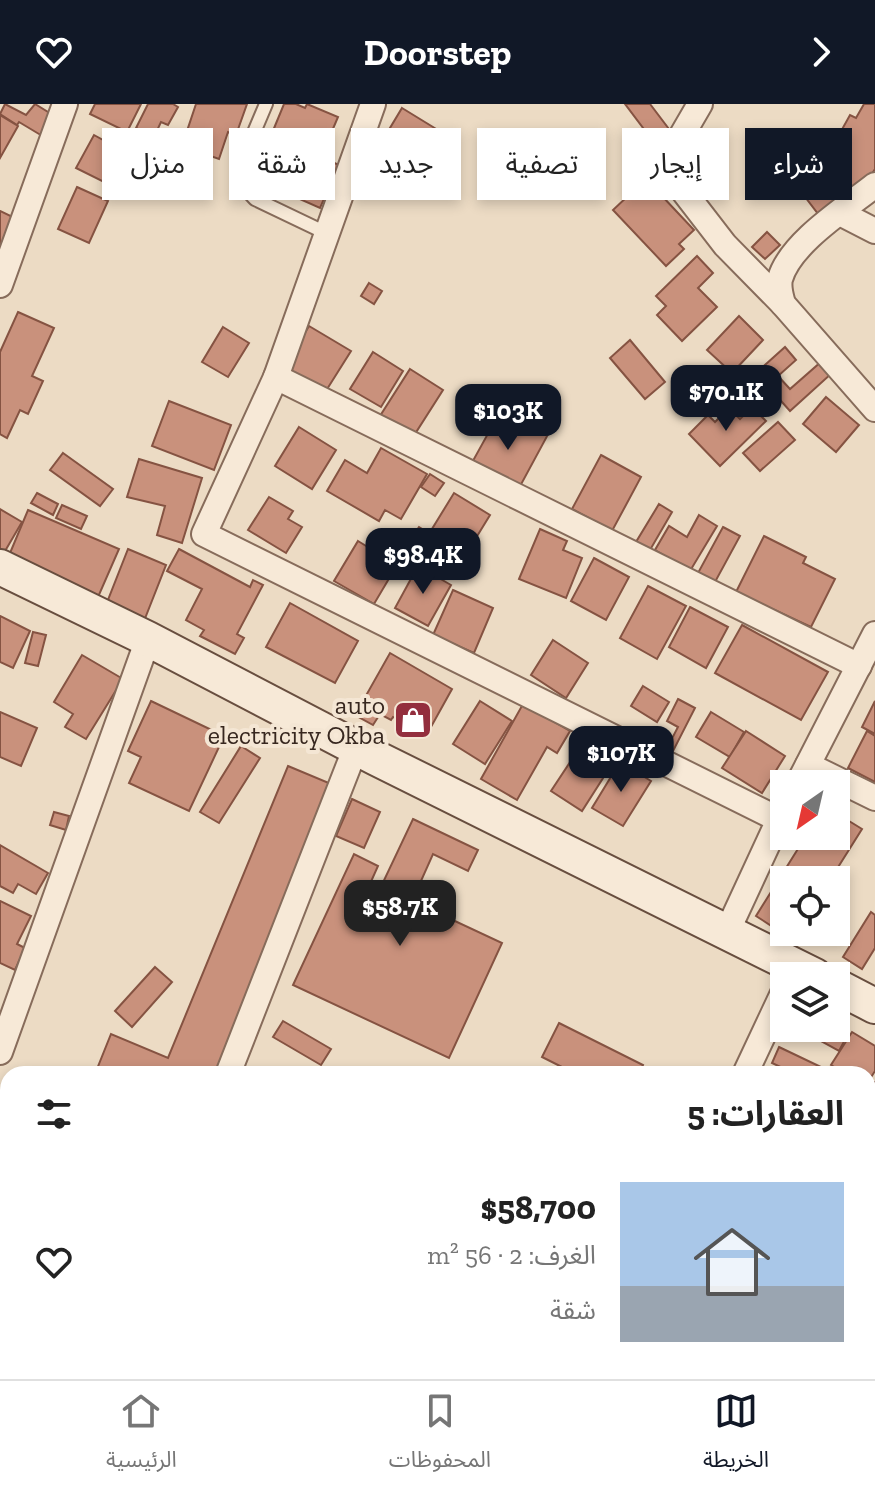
<!DOCTYPE html>
<html lang="ar">
<head>
<meta charset="utf-8">
<style>
	:root { --surface:#fff; --page:#f2f2f2; --text:#222; --muted:#767676; --line:#e0e0e0; --accent:#111827 }
	body { margin:0; font-family:"Zilla Slab","Noto Sans Arabic",serif; background:var(--page); color:var(--text); direction:rtl; height:100vh; display:flex; flex-direction:column; font-size:30px; white-space:nowrap }
	* { box-sizing:border-box; margin:0 }
	p { font-size:26px; color:var(--muted) }
	.icon { flex:none; width:44px; height:44px; fill:none; stroke:currentColor; stroke-width:2; stroke-linecap:round; stroke-linejoin:round }
	.map { position:relative; flex:1; overflow:hidden; direction:ltr }
	.sheet { position:absolute; left:0px; top:962px; width:876px; height:314px; display:flex; flex-direction:column; background:var(--surface); border-radius:24px 24px 0 0; box-shadow:0 4px 12px #0003; direction:rtl }
	.sheet>* { flex:none }
	.guide { position:absolute; left:24px; top:24px; width:828px; height:72px; direction:rtl; display:flex; gap:16px }
	.needle { width:52px; rotate:214deg }
	.fabs { position:absolute; left:770px; top:666px; display:grid; gap:16px }
	.fabs a { display:grid; place-items:center; width:80px; height:80px; border-radius:0px; background:var(--surface); box-shadow:0 4px 12px #0003; font-size:40px }
	.price { position:absolute; translate:-50% -68px; padding:0 18px; border-radius:16px; background:var(--accent); color:#fff; font-size:26px; line-height:52px; filter:drop-shadow(0 2px 4px #0008) }
	.price::after { content:''; position:absolute; left:50%; top:48px; width:24px; height:18px; margin-left:-12px; background:inherit; clip-path:polygon(0 0,100% 0,50% 100%) }
	.price.current { background:#222; color:#fff }
	ul { padding:0; list-style:none }
	li { display:flex; align-items:center; gap:24px; height:200px; padding:0 32px }
	li span { display:grid; place-items:center; flex:none; width:224px; height:160px; border-radius:0px; color:#555 }
	li>.icon { margin-inline-start:auto }
	span .icon { width:96px; height:96px; fill:#fffc; stroke-width:1 }
	li b { font-size:34px }
	h2 { display:flex; justify-content:space-between; align-items:center; height:96px; padding:0 32px; font-size:34px }
	.tag { padding:0 28px; border-radius:0px; background:var(--surface); box-shadow:0 4px 12px #0003; font-size:28px; line-height:72px }
	.tag.current { background:var(--accent); color:#fff }
	header { display:flex; justify-content:space-between; align-items:center; height:104px; padding:0 32px; background:var(--accent); color:#fff; font-size:36px; font-weight:800 }
	.dock { display:flex; justify-content:space-around; align-items:center; height:112px; border-top:2px solid var(--line); background:var(--surface); font-size:22px; color:var(--muted) }
	.dock a { display:grid; justify-items:center; gap:4px }
	.dock .current { color:var(--accent) }
	.map>svg:first-child { display:block }
</style>
</head>
<body>
<header><svg class="icon" aria-label="forward" viewBox="0 0 24 24"><path d="M9 5l7 7-7 7"/></svg>Doorstep<svg class="icon" aria-label="heart" viewBox="0 0 24 24"><path d="M12 20l-8-8c-3-5 5-10 8-4 3-6 11-1 8 4z"/></svg></header>
<div class="map">
<svg width="875" height="1275" viewBox="0 0 875 1275">
	<rect width="100%" height="100%" fill="#ecdbc4"/>
	<!-- farmland -->
	<polygon fill="#e2d3b2" points="0,1009 8,1012 8,1141 0,1162"/>
	<!-- building -->
	<g fill="#c9917c" stroke="#855342" stroke-width="2">
		<polygon points="5,0 26,11 35,0 61,16 49,36 19,18 17,21 0,10"/>
		<polygon points="95,0 141,0 127,28 90,10"/>
		<polygon points="148,0 173,0 178,3 168,21 161,18 154,33 136,24"/>
		<polygon points="196,0 247,0 236,31 228,28 219,55 182,42"/>
		<polygon points="284,0 296,0 305,4 307,0 338,13 321,53 339,61 320,104 259,77 276,36 270,34"/>
		<polygon points="625,0 650,0 675,33 659,45"/>
		<polygon points="864,0 875,0 875,65 862,85 822,115 783,64 801,50 813,57 844,33 840,29 850,11 856,14"/>
		<polygon points="402,4 446,31 427,60 384,34"/>
		<polygon points="0,11 18,22 0,54"/>
		<polygon points="94,31 121,46 104,78 76,64"/>
		<polygon points="646,75 694,126 679,140 684,145 666,162 613,106"/>
		<polygon points="77,83 108,97 89,139 58,125"/>
		<polygon points="0,107 25,119 0,169"/>
		<polygon points="767,128 780,141 765,155 752,143"/>
		<polygon points="697,152 713,169 698,184 717,203 682,237 657,211 666,202 656,192"/>
		<polygon points="369,179 382,187 374,200 361,192"/>
		<polygon points="18,208 54,224 32,272 43,277 28,310 20,306 7,334 0,330 0,248"/>
		<polygon points="739,212 763,236 732,269 707,246"/>
		<polygon points="309,222 351,247 324,290 283,265"/>
		<polygon points="223,223 249,239 228,273 202,258"/>
		<polygon points="630,236 665,278 645,295 610,254"/>
		<polygon points="785,243 796,256 778,272 790,285 822,257 832,269 790,307 756,269"/>
		<polygon points="373,248 403,267 381,303 350,285"/>
		<polygon points="410,265 443,286 413,333 380,312"/>
		<polygon points="826,293 859,321 836,348 803,320"/>
		<polygon points="169,297 231,321 214,366 152,342"/>
		<polygon points="506,297 552,323 511,399 464,373"/>
		<polygon points="752,303 766,317 720,362 689,330 708,311 715,318 729,304 740,315"/>
		<polygon points="778,318 795,336 760,367 743,349"/>
		<polygon points="299,323 336,346 312,385 275,362"/>
		<polygon points="381,344 427,370 401,415 385,406 379,417 327,387 345,356 367,369"/>
		<polygon points="63,349 113,385 100,402 50,366"/>
		<polygon points="601,351 641,373 612,427 572,405"/>
		<polygon points="139,355 202,374 182,439 157,431 165,402 127,393"/>
		<polygon points="430,370 444,379 435,392 421,383"/>
		<polygon points="37,389 58,400 53,411 31,399"/>
		<polygon points="454,389 490,411 468,447 432,425"/>
		<polygon points="269,393 293,407 288,415 302,423 286,449 248,426"/>
		<polygon points="659,400 672,408 650,446 636,438"/>
		<polygon points="62,401 87,412 81,425 56,414"/>
		<polygon points="0,405 22,418 1,454 0,453"/>
		<polygon points="28,406 119,445 95,500 5,461"/>
		<polygon points="699,411 717,422 690,467 655,446 669,422 687,433"/>
		<polygon points="419,423 437,434 428,448 410,436"/>
		<polygon points="723,423 740,432 715,478 698,469"/>
		<polygon points="540,425 567,437 563,446 582,454 566,494 519,475"/>
		<polygon points="764,432 806,453 803,459 835,475 811,523 736,488"/>
		<polygon points="358,437 397,461 374,500 334,477"/>
		<polygon points="128,445 166,461 144,517 106,501"/>
		<polygon points="179,445 250,483 253,476 263,481 237,530 244,534 235,550 200,532 204,526 186,516 202,485 167,467"/>
		<polygon points="594,454 629,473 606,516 571,497"/>
		<polygon points="418,462 451,481 428,522 395,504"/>
		<polygon points="648,482 686,502 657,555 620,534"/>
		<polygon points="453,486 493,504 474,549 433,531"/>
		<polygon points="290,499 358,537 335,579 266,543"/>
		<polygon points="690,503 728,523 706,564 669,543"/>
		<polygon points="0,512 30,527 13,564 0,558"/>
		<polygon points="742,521 828,568 801,616 715,569"/>
		<polygon points="33,528 46,531 38,562 25,559"/>
		<polygon points="553,536 588,559 566,594 531,571"/>
		<polygon points="390,549 452,585 426,632 393,613 391,616 380,610 373,621 355,611"/>
		<polygon points="82,551 123,575 86,635 65,623 73,610 54,598"/>
		<polygon points="643,582 669,598 657,618 631,602"/>
		<polygon points="678,595 695,604 671,651 665,648 678,623 667,617"/>
		<polygon points="151,597 218,629 213,640 219,643 189,707 129,679 141,653 128,647"/>
		<polygon points="480,597 512,617 485,660 453,640"/>
		<polygon points="875,597 875,630 862,623"/>
		<polygon points="523,600 570,627 557,649 547,643 517,696 481,675"/>
		<polygon points="0,608 37,624 21,662 0,653"/>
		<polygon points="711,608 744,628 730,653 696,633"/>
		<polygon points="746,627 785,652 762,689 722,664"/>
		<polygon points="867,627 875,632 875,678 848,664"/>
		<polygon points="582,640 612,660 582,707 551,687"/>
		<polygon points="241,642 260,654 219,719 200,708"/>
		<polygon points="620,658 651,677 623,722 592,704"/>
		<polygon points="288,662 336,682 218,970 95,970 111,930 168,954"/>
		<polygon points="352,695 380,708 364,744 336,732"/>
		<polygon points="54,708 69,712 66,726 50,721"/>
		<polygon points="836,709 862,725 830,776 784,776 784,812 781,810 773,823 756,812 806,732 836,732"/>
		<polygon points="413,715 478,746 468,767 433,750 412,797 502,839 449,954 293,881 354,750 378,762 369,782 379,787"/>
		<polygon points="0,741 48,769 36,790 18,780 13,789 0,782"/>
		<polygon points="0,797 31,812 17,840 25,844 15,866 0,859"/>
		<polygon points="871,808 875,811 875,844 862,865 843,853"/>
		<polygon points="155,863 172,878 132,923 115,907"/>
		<polygon points="283,917 331,945 321,961 273,933"/>
		<polygon points="559,919 643,961 639,970 564,970 566,965 542,953"/>
		<polygon points="836,923 848,930 839,947 797,924"/>
		<polygon points="852,928 875,942 875,967 868,978 868,970 846,970 831,961"/>
		<polygon points="779,943 821,963 818,970 795,970 772,959"/>
		<polygon points="873,978 875,978 875,1056 868,1053 868,988"/>
		<polygon points="875,1121 875,1176 868,1173 868,1135"/>
		<polygon points="722,1268 732,1268 746,1275 718,1275"/>
	</g>
	<g fill="none" stroke-linecap="round" stroke-linejoin="round">
		<defs>
			<polyline id="service" points="266,0 241,59 241,80 255,95 326,129"/>
			<g id="minor">
				<polyline points="700,0 664,62 725,141 783,200"/>
				<path d="M875 81C846 104 790 139 780 175 778 184 781 192 783 200L875 305"/>
				<polyline points="840,109 875,127"/>
				<polyline points="0,181 65,0"/>
				<polyline points="276,273 373,0"/>
				<polyline points="808,661 875,694"/>
				<polyline points="798,680 875,530"/>
				<polyline points="778,715 204,430 276,273 859,562"/>
				<polyline points="727,828 784,705"/>
				<polyline points="0,948 148,535"/>
				<polyline points="228,970 356,643"/>
				<polyline points="745,970 784,887"/>
				<polyline points="108,1275 110,1268"/>
			</g>
			<g id="secondary">
				<polyline points="0,463 148,535 376,654 815,872"/>
				<polyline points="836,882 875,902"/>
			</g>
		</defs>
		<!-- service casing -->
		<use href="#service" stroke="#876c5b" stroke-width="16"/>
		<!-- minor casing -->
		<use href="#minor" stroke="#876c5b" stroke-width="28"/>
		<!-- secondary casing -->
		<use href="#secondary" stroke="#684e3f" stroke-width="38"/>
		<!-- service -->
		<use href="#service" stroke="#f7e9d7" stroke-width="12"/>
		<!-- minor -->
		<use href="#minor" stroke="#f7e9d7" stroke-width="24"/>
		<!-- secondary -->
		<use href="#secondary" stroke="#f7e9d7" stroke-width="34"/>
	</g>
	<!-- icons -->
	<defs>
		<symbol id="shop-square" viewBox="-11 -11 22 22"><rect x="-9" y="-9" width="18" height="18" rx="4" fill="#932e3d" stroke="#f4e6d4"/><path d="M-5-2.5h2.3a2.7 3.5 0 0 1 5.4 0H5L5.5 6h-11ZM-1.5-2.5h3a1.5 2.3 0 0 0-3 0Z" fill="#fff"/></symbol>
	</defs>
	<g fill-rule="evenodd">
		<use href="#shop-square" x="391" y="594" width="44" height="44"/>
	</g>
	<g text-anchor="middle" dominant-baseline="central" stroke-width="8" stroke-linejoin="round" paint-order="stroke">
		<!-- poi labels -->
		<g font-size="26" fill="#37271f" stroke="#f4e6d4" text-anchor="end">
			<text x="385" y="601">auto<tspan x="385" dy="30">electricity Okba</tspan></text>
		</g>
	</g>
</svg>
<div class="fabs">
<a><svg class="needle" viewBox="-14 -14 28 28"><path d="M0-13l5 13h-10z" fill="#e53935"/><path d="M0 13l5-13h-10z" fill="#767676"/></svg></a>
<a><svg class="icon" aria-label="locate" viewBox="0 0 24 24"><circle cx="12" cy="12" r="6"/><path d="M12 2v4M12 18v4M2 12h4M18 12h4"/></svg></a>
<a><svg class="icon" aria-label="layers" viewBox="0 0 24 24"><path d="M12 4l9 5-9 5-9-5zM3 14l9 5 9-5"/></svg></a>
</div>
<b class="price" style="left:726px;top:329px">$70.1K</b>
<b class="price" style="left:508px;top:348px">$103K</b>
<b class="price" style="left:423px;top:492px">$98.4K</b>
<b class="price" style="left:621px;top:690px">$107K</b>
<b class="price current" style="left:400px;top:844px">$58.7K</b>
<div class="guide">
<a class="tag current">شراء</a>
<a class="tag">إيجار</a>
<a class="tag">تصفية</a>
<a class="tag">جديد</a>
<a class="tag">شقة</a>
<a class="tag">منزل</a>
</div>
<section class="sheet">
<h2>العقارات: 5<svg class="icon" aria-label="filters" viewBox="0 0 24 24"><path d="M4 7h16M4 17h16"/><circle cx="9" cy="7" r="2"/><circle cx="15" cy="17" r="2"/></svg></h2>
<ul>
<li><span style="background:linear-gradient(#a9c7e8 65%,#9aa5b1 0)"><svg class="icon" aria-label="home" viewBox="0 0 24 24"><path d="M3 11l9-7 9 7M6 9v11h12V9"/></svg></span><div><b>$58,700</b><p>الغرف: 2 · 56 m²</p><p>شقة</p></div><svg class="icon" aria-label="heart" viewBox="0 0 24 24"><path d="M12 20l-8-8c-3-5 5-10 8-4 3-6 11-1 8 4z"/></svg></li>
</ul>
</section>
</div>
<nav class="dock">
<a class="current"><svg class="icon" aria-label="map" viewBox="0 0 24 24"><path d="M3 6l6-2 6 2 6-2v14l-6 2-6-2-6 2zM9 4v14M15 6v14"/></svg>الخريطة</a>
<a><svg class="icon" aria-label="saved" viewBox="0 0 24 24"><path d="M7 4h10v16l-5-4-5 4z"/></svg>المحفوظات</a>
<a><svg class="icon" aria-label="home" viewBox="0 0 24 24"><path d="M3 11l9-7 9 7M6 9v11h12V9"/></svg>الرئيسية</a>
</nav>
</body>
</html>
